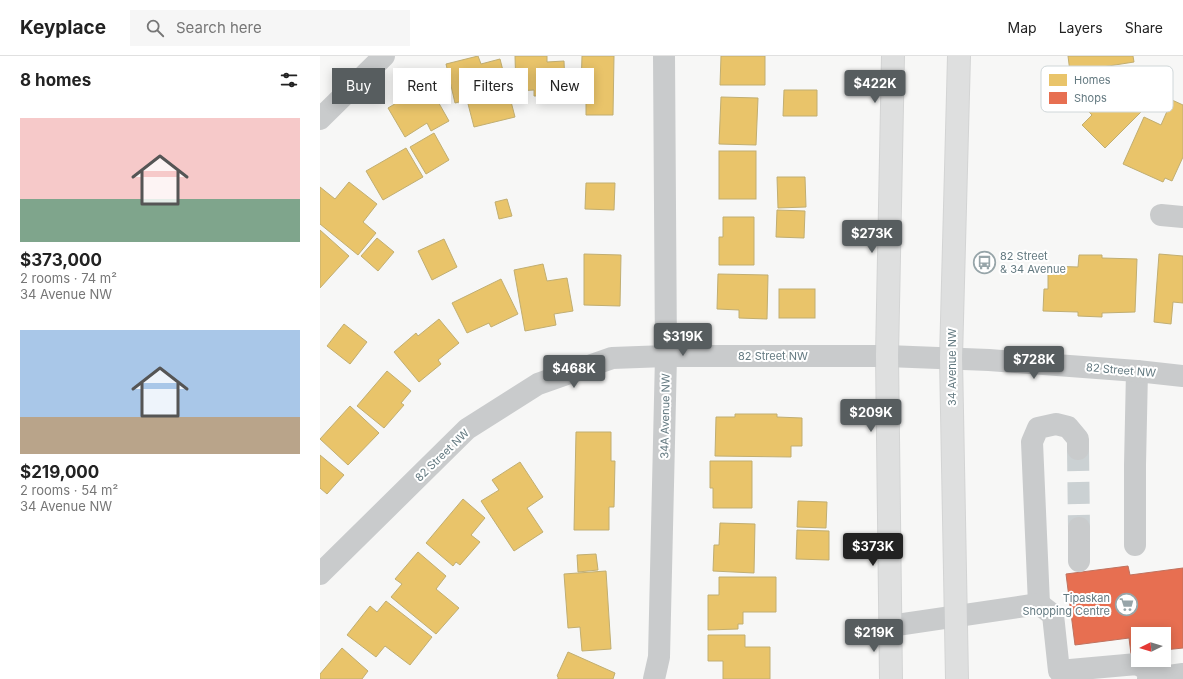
<!DOCTYPE html>
<html lang="en">
<head>
<meta charset="utf-8">
<style>
	:root { --surface:#fff; --page:#f6f6f6; --text:#222; --muted:#767676; --line:#e0e0e0; --accent:#575d5f }
	body { margin:0; font-family:Inter,sans-serif; background:var(--page); color:var(--text); height:100vh; display:flex; flex-direction:column; font-size:15px; white-space:nowrap }
	* { box-sizing:border-box; margin:0 }
	p { font-size:13px; color:var(--muted) }
	.icon { flex:none; width:22px; height:22px; fill:none; stroke:currentColor; stroke-width:2; stroke-linecap:round; stroke-linejoin:round }
	.map { position:relative; flex:1; overflow:hidden }
	.side { display:flex; flex-direction:column; background:var(--surface); width:320px }
	.side>* { flex:none }
	.hud { position:absolute; left:12px; top:12px; width:380px; height:36px; display:flex; gap:8px }
	.needle { width:26px; rotate:265deg }
	.tools { position:absolute; left:811px; top:571px; display:grid; gap:8px }
	.tools a { display:grid; place-items:center; width:40px; height:40px; border-radius:0px; background:var(--surface); box-shadow:0 2px 10px #0003; font-size:20px }
	.price { position:absolute; translate:-50% -34px; padding:0 9px; border-radius:4px; background:var(--accent); color:#fff; font-size:13px; line-height:26px; filter:drop-shadow(0 1px 2px #0008) }
	.price::after { content:''; position:absolute; left:50%; top:24px; width:12px; height:9px; margin-left:-6px; background:inherit; clip-path:polygon(0 0,100% 0,50% 100%) }
	.price.selected { background:#222; color:#fff }
	ul { padding:0; list-style:none }
	li { display:grid; align-content:center; gap:8px; height:212px; padding:0 20px }
	li span { display:grid; place-items:center; height:124px; border-radius:0px; color:#555 }
	li>.icon { margin-inline-start:auto }
	span .icon { width:72px; height:72px; fill:#fffc; stroke-width:1 }
	li b { font-size:17px }
	h2 { display:flex; justify-content:space-between; align-items:center; height:48px; padding:0 20px; font-size:17px }
	.tag { padding:0 14px; border-radius:0px; background:var(--surface); box-shadow:0 2px 10px #0003; font-size:14px; line-height:36px }
	.tag.selected { background:var(--accent); color:#fff }
	header { display:flex; align-items:center; gap:24px; box-sizing:border-box; height:56px; padding:0 20px; background:var(--surface); border-bottom:1px solid var(--line) }
	header strong { font-size:19px }
	nav { display:flex; gap:22px; margin-inline-start:auto; font-size:14px }
	.search { width:280px; height:36px; background:var(--page); display:flex; align-items:center; gap:10px; box-sizing:border-box; padding:0 14px; border-radius:0px; color:var(--muted); font-size:15px }
	main { display:flex; flex:1; min-height:0 }
	.map>svg:first-child { display:block }
</style>
</head>
<body>
<header>
<strong>Keyplace</strong>
<div class="search"><svg class="icon" aria-label="search" viewBox="0 0 24 24"><circle cx="10" cy="10" r="6"/><path d="M15 15l6 6"/></svg>Search here</div>
<nav><a>Map</a><a>Layers</a><a>Share</a></nav>
</header>
<main>
<section class="side">
<h2>8 homes<svg class="icon" aria-label="filters" viewBox="0 0 24 24"><path d="M4 7h16M4 17h16"/><circle cx="9" cy="7" r="2"/><circle cx="15" cy="17" r="2"/></svg></h2>
<ul>
<li><span style="background:linear-gradient(#f6c9c9 65%,#7fa58c 0)"><svg class="icon" aria-label="home" viewBox="0 0 24 24"><path d="M3 11l9-7 9 7M6 9v11h12V9"/></svg></span><div><b>$373,000</b><p>2 rooms · 74 m²</p><p>34 Avenue NW</p></div></li>
<li><span style="background:linear-gradient(#a9c7e8 70%,#b9a48a 0)"><svg class="icon" aria-label="home" viewBox="0 0 24 24"><path d="M3 11l9-7 9 7M6 9v11h12V9"/></svg></span><div><b>$219,000</b><p>2 rooms · 54 m²</p><p>34 Avenue NW</p></div></li>
</ul>
</section>
<div class="map">
<svg width="863" height="623" viewBox="0 0 863 623">
	<rect width="100%" height="100%" fill="#f7f7f6"/>
	<!-- homes -->
	<g fill="#e9c46a" stroke="#c1ae71">
		<polygon points="158,0 161,8 180,3 195,61 154,71 147,44 135,47 126,8"/>
		<polygon points="195,0 227,0 227,6 244,5 245,29 234,29 235,39 214,40 214,34 196,35"/>
		<polygon points="262,0 294,0 293,59 266,59 266,32 261,32"/>
		<polygon points="401,0 445,0 445,29 400,29"/>
		<polygon points="748,0 813,0 814,6 750,16"/>
		<polygon points="814,17 837,40 785,92 762,69 772,59 759,46 782,22 796,36"/>
		<polygon points="108,28 129,65 111,75 107,67 85,81 68,52"/>
		<polygon points="464,34 497,34 497,60 463,60"/>
		<polygon points="401,41 438,42 436,89 399,88"/>
		<polygon points="852,44 863,49 863,101 852,125 845,122 843,126 803,108 824,61 841,69"/>
		<polygon points="114,77 129,104 106,118 90,91"/>
		<polygon points="86,92 103,121 63,144 46,115"/>
		<rect x="399" y="95" width="37" height="48"/>
		<polygon points="457,121 485,121 486,151 458,152"/>
		<polygon points="29,126 57,148 43,166 56,177 38,199 0,168 0,131 15,143"/>
		<polygon points="266,127 295,127 294,154 265,153"/>
		<polygon points="187,143 192,160 179,163 175,146"/>
		<polygon points="457,154 485,155 484,182 456,181"/>
		<polygon points="403,161 434,161 434,209 399,209 399,181 403,181"/>
		<polygon points="0,174 29,200 0,232"/>
		<polygon points="57,182 74,196 58,215 41,200"/>
		<polygon points="124,183 137,211 112,224 98,195"/>
		<polygon points="264,198 301,199 300,250 264,249"/>
		<polygon points="839,198 863,200 863,247 853,246 851,268 834,266"/>
		<polygon points="759,199 782,199 782,202 817,203 815,256 782,257 782,261 758,260 758,256 723,255 724,233 728,233 728,210 758,211"/>
		<polygon points="223,208 227,225 247,222 253,255 234,258 236,269 205,275 194,214"/>
		<polygon points="398,218 448,219 447,263 419,262 419,254 397,253"/>
		<polygon points="181,223 198,258 171,271 169,267 147,277 132,247"/>
		<rect x="459" y="233" width="36" height="29"/>
		<polygon points="119,263 139,287 118,304 121,308 99,326 74,296 96,277 98,280"/>
		<polygon points="24,268 47,286 30,308 7,290"/>
		<polygon points="67,315 91,335 81,347 84,349 64,372 37,350"/>
		<polygon points="30,350 59,377 28,409 0,383"/>
		<polygon points="415,358 457,358 457,361 482,362 482,390 471,390 471,401 395,400 396,361 415,361"/>
		<polygon points="256,376 291,376 291,405 295,405 294,451 289,451 289,474 254,474"/>
		<polygon points="0,399 24,419 7,438 0,432"/>
		<polygon points="390,405 432,405 432,452 393,452 393,432 390,432"/>
		<polygon points="200,406 223,441 207,452 223,476 194,495 161,445 179,434 172,424"/>
		<polygon points="143,443 165,462 151,479 160,486 140,509 136,506 133,510 106,487"/>
		<polygon points="478,445 507,446 506,472 477,471"/>
		<polygon points="400,467 435,468 434,517 393,515 394,489 399,489"/>
		<polygon points="477,474 509,475 509,504 476,503"/>
		<polygon points="98,496 126,520 116,533 139,552 116,578 71,541 82,528 75,523"/>
		<polygon points="276,498 278,514 258,516 257,499"/>
		<polygon points="286,515 291,593 262,595 260,571 248,572 244,518"/>
		<polygon points="399,521 456,521 456,556 423,556 423,568 418,568 418,573 388,574 388,539 399,539"/>
		<polygon points="66,545 112,581 90,609 65,590 56,601 27,579 50,550 57,556"/>
		<polygon points="388,579 425,579 425,591 450,591 450,623 403,623 403,605 388,605"/>
		<polygon points="22,592 48,615 42,623 0,623 0,618"/>
		<polygon points="248,596 295,617 293,623 238,623 238,621 237,620"/>
	</g>
	<!-- shops -->
	<polygon fill="#e76f51" stroke="#bf725f" points="808,510 810,519 863,512 863,592 844,594 844,578 818,578 818,597 811,598 809,582 755,589 746,518"/>
	<g fill="none" stroke-linecap="round" stroke-linejoin="round">
		<!-- minor-tunnel -->
		<polyline stroke="#cbd1d3" stroke-width="22" stroke-dasharray="22 11" stroke-linecap="butt" points="758,393 759,472"/>
		<defs>
			<g id="major">
				<polyline points="571,623 567,300 573,0"/>
				<polyline points="637,623 631,302 639,0"/>
			</g>
		</defs>
		<!-- major casing -->
		<use href="#major" stroke="#d3d4d4" stroke-width="24"/>
		<!-- minor -->
		<g stroke="#c9cbcc" stroke-width="22">
			<polyline points="0,63 64,0"/>
			<polyline points="841,159 863,161"/>
			<polyline points="759,472 759,505"/>
			<polyline points="815,489 815,409 817,315"/>
			<polyline points="0,518 147,373 218,328 292,302 346,300 567,300 669,304 817,315 863,320"/>
			<polyline points="719,548 712,386 718,372 736,368 748,371 758,383 758,393"/>
			<polyline points="570,570 719,548 733,559 739,615 817,608 841,621"/>
			<polyline points="334,623 339,601 346,300 344,0"/>
			<polyline points="828,623 863,618"/>
		</g>
		<!-- major -->
		<use href="#major" stroke="#dedfdf" stroke-width="22"/>
	</g>
	<!-- icons -->
	<defs>
		<symbol id="bus-ring" viewBox="-11 -11 22 22"><circle r="9.5" fill="#fff" stroke="#97a5a9" stroke-width="1.5"/><path d="M-5-6H5V4H4V6H2V4H-2V6H-4V4H-5ZM-3.5-4V0h7V-4ZM-3.5 1.2v1.5H-2V1.2ZM2 1.2v1.5H3.5V1.2Z" fill="#97a5a9"/></symbol>
		<symbol id="supermarket-ring" viewBox="-11 -11 22 22"><circle r="9.5" fill="#fff" stroke="#97a5a9" stroke-width="1.5"/><path d="M-6-5.5h2.5l.6 2H6L4.5 2H-2.5L-4.4-4H-6ZM-1.5 3.2a1.3 1.3 0 1 0 .1 0ZM3 3.2a1.3 1.3 0 1 0 .1 0Z" fill="#97a5a9"/></symbol>
	</defs>
	<g fill-rule="evenodd">
		<use href="#bus-ring" x="652" y="194" width="25" height="25"/>
		<use href="#supermarket-ring" x="794" y="536" width="25" height="25"/>
	</g>
	<g text-anchor="middle" dominant-baseline="central" stroke-width="4" stroke-linejoin="round" paint-order="stroke">
		<!-- poi labels -->
		<g font-size="11" fill="#637980" stroke="#fff" text-anchor="start">
			<text x="680" y="200">82 Street<tspan x="680" dy="13">&amp; 34 Avenue</tspan></text>
			<text x="790" y="542" text-anchor="end">Tipaskan<tspan x="790" dy="13">Shopping Centre</tspan></text>
		</g>
		<!-- street labels -->
		<g font-size="11" fill="#637980" stroke="#fff">
			<text x="453" y="300">82 Street NW</text>
			<text transform="translate(632 311) rotate(-90)">34 Avenue NW</text>
			<text transform="translate(801 314) rotate(5)">82 Street NW</text>
			<text transform="translate(345 360) rotate(-89)">34A Avenue NW</text>
			<text transform="translate(122 399) rotate(-44)">82 Street NW</text>
		</g>
	</g>
	<!-- legend -->
	<rect x="721" y="10" width="132" height="46" rx="6" fill="#fff" stroke="#d0d7d9" stroke-width="1"/>
	<rect x="729" y="18" width="18" height="12" fill="#e9c46a"/>
	<rect x="729" y="36" width="18" height="12" fill="#e76f51"/>
	<g font-size="11" fill="#637980">
		<text x="754" y="28">Homes</text>
		<text x="754" y="46">Shops</text>
	</g>
</svg>
<div class="tools">
<a><svg class="needle" viewBox="-14 -14 28 28"><path d="M0-13l5 13h-10z" fill="#e53935"/><path d="M0 13l5-13h-10z" fill="#767676"/></svg></a>
</div>
<b class="price" style="left:555px;top:48px">$422K</b>
<b class="price" style="left:552px;top:198px">$273K</b>
<b class="price" style="left:363px;top:301px">$319K</b>
<b class="price" style="left:714px;top:324px">$728K</b>
<b class="price" style="left:254px;top:333px">$468K</b>
<b class="price" style="left:551px;top:377px">$209K</b>
<b class="price selected" style="left:553px;top:511px">$373K</b>
<b class="price" style="left:554px;top:597px">$219K</b>
<div class="hud">
<a class="tag selected">Buy</a>
<a class="tag">Rent</a>
<a class="tag">Filters</a>
<a class="tag">New</a>
</div>
</div>
</main>
</body>
</html>
